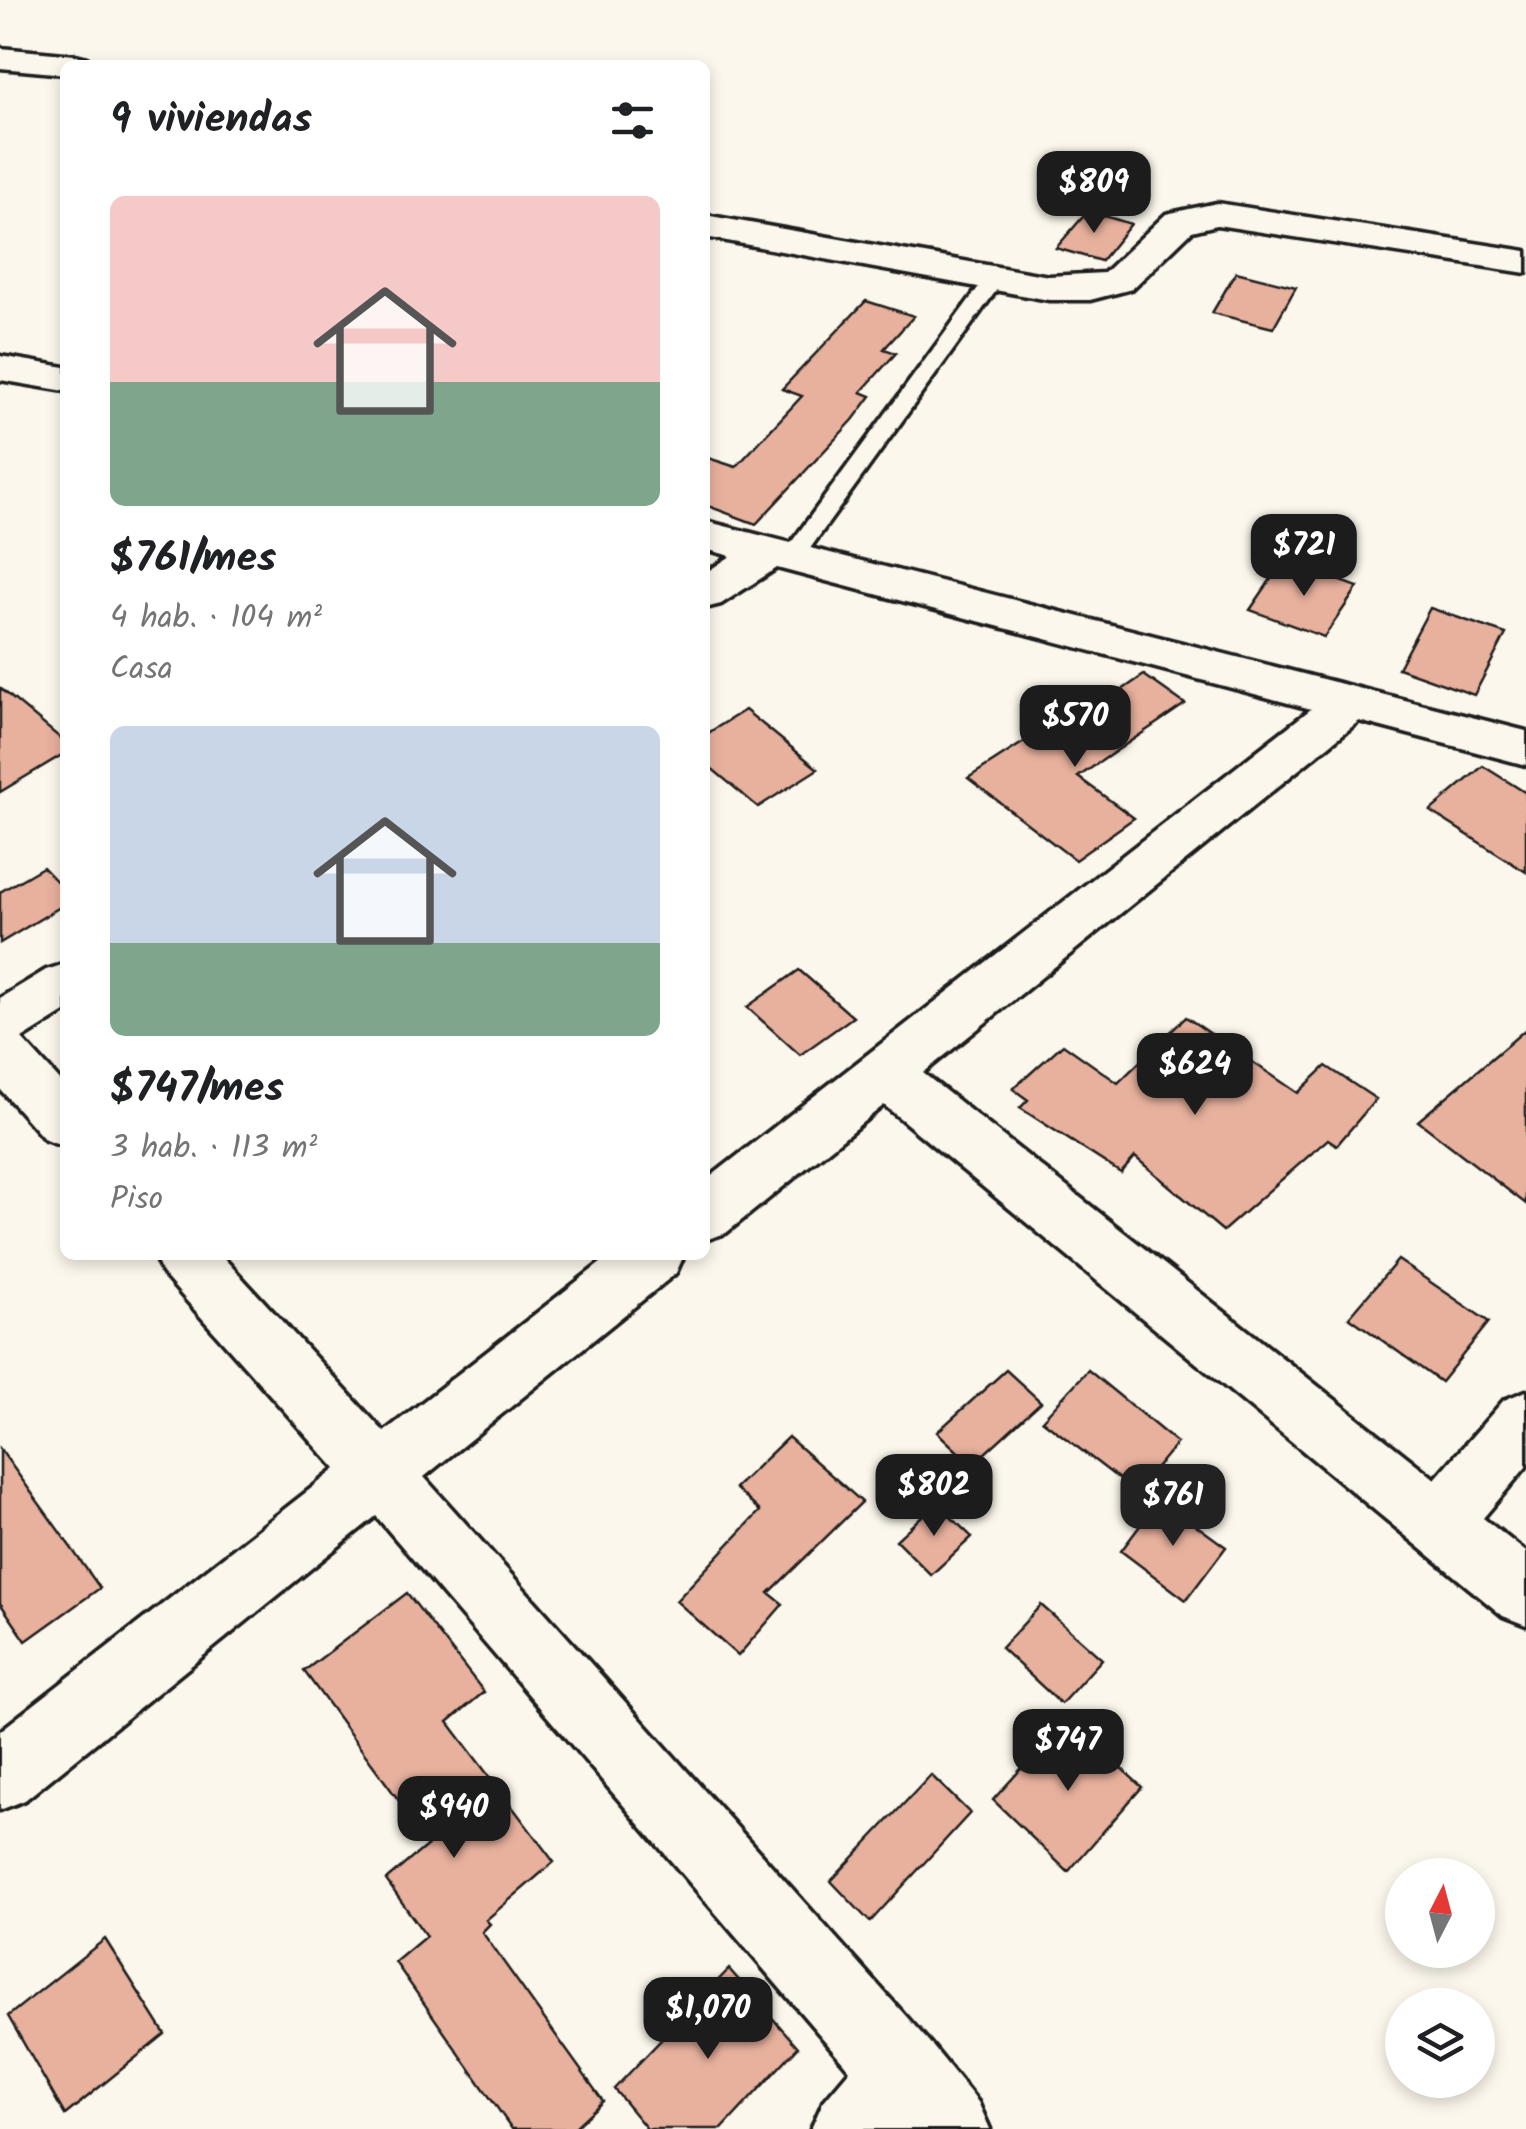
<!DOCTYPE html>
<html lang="es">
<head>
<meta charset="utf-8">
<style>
	:root { --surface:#fff; --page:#f6f6f6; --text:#202124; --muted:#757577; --accent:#1c1c1c }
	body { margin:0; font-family:Kalam,sans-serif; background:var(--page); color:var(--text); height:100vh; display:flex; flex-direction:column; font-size:38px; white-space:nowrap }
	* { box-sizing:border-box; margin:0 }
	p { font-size:32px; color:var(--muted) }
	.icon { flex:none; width:55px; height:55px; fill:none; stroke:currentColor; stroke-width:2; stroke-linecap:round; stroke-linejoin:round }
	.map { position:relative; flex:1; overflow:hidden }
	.panel { position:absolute; left:60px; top:60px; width:650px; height:1200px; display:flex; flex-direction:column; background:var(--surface); border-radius:15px; box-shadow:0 5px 15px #0003 }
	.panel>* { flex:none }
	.needle { width:65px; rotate:6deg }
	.buttons { position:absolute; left:1385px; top:1858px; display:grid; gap:20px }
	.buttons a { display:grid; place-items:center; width:110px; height:110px; border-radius:50%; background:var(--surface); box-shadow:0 5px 15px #0003; font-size:50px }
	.price { position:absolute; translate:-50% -85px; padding:0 22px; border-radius:20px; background:var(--accent); color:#fff; font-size:32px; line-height:65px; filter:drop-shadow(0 2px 5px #0008) }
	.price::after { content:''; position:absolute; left:50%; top:60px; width:30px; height:22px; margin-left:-15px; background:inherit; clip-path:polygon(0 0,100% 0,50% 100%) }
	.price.on { background:#222; color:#fff }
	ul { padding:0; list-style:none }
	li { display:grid; align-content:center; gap:20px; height:530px; padding:0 50px }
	li span { display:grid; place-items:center; height:310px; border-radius:15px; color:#555 }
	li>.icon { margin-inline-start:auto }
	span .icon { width:180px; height:180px; fill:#fffc; stroke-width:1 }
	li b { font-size:42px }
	h2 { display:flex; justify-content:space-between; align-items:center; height:120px; padding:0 50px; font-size:42px }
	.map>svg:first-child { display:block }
</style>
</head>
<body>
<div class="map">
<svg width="1526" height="2129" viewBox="0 0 1526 2129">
	<rect width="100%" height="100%" fill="#fbf7ec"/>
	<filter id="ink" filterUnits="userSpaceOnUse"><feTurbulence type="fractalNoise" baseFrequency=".01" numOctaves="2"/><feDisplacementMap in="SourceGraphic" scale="20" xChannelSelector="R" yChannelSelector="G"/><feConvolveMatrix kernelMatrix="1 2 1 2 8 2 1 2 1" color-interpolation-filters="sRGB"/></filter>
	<g filter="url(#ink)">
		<!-- building -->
		<g fill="#e8b19e" stroke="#1c1c1c" stroke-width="2.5">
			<polygon points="1088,211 1131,224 1101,261 1056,248"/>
			<polygon points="1236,272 1296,287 1273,328 1212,313"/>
			<polygon points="866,301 914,316 884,349 896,353 861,392 871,396 853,420 756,524 705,505 705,457 736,467 802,396 782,389"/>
			<polygon points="1284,560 1358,587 1324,637 1250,610"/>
			<polygon points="1430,608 1506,634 1474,695 1398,668"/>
			<polygon points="1144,675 1185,704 1078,777 1134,818 1075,860 968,778 1027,740 1038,747"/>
			<polygon points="0,688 65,742 65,753 0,792"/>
			<polygon points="745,710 818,769 758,807 705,763 705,735"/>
			<polygon points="1483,766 1526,793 1526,872 1430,811"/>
			<polygon points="43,867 65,890 65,904 0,943 0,892"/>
			<polygon points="799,970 853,1017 800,1055 747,1007"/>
			<polygon points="1186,1017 1298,1093 1326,1066 1376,1099 1337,1145 1328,1139 1223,1231 1135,1157 1121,1173 1020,1108 1028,1100 1013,1089 1063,1044 1118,1083"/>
			<polygon points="1526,1029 1526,1204 1418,1121"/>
			<polygon points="1398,1260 1489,1322 1441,1382 1349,1317"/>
			<polygon points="1006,1370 1041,1402 972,1465 937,1432"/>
			<polygon points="1088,1370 1177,1443 1136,1492 1042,1420"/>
			<polygon points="788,1437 862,1502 769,1593 783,1604 738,1656 676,1601 760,1511 735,1488"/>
			<polygon points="0,1449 100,1588 26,1641 0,1603"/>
			<polygon points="1160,1499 1226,1547 1186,1600 1121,1551"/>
			<polygon points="936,1503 972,1537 931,1575 896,1540"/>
			<polygon points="407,1593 484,1692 448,1722 554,1862 486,1920 490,1924 482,1932 603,2101 573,2129 512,2129 395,1962 426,1936 386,1880 430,1843 304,1671"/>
			<polygon points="1041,1605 1102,1659 1061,1704 1001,1648"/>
			<polygon points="1067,1718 1142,1787 1068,1872 993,1800"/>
			<polygon points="931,1775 970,1813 870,1922 831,1881"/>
			<polygon points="105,1939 165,2034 65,2115 8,2016"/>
			<polygon points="729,1969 798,2047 722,2129 647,2129 614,2089"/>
		</g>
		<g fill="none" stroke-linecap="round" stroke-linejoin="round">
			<defs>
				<polygon id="lane" points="993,275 1003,281 801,561 785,561 782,556 785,551 986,277"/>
				<g id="street">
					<polygon points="0,48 75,55 87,58 92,65 65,65 65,74 0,68"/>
					<polygon points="1217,203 1526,251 1526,273 1217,225 1192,231 1132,289 1090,300 1049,300 705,237 705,215 1049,276 1104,273 1166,214"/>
					<polygon points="0,356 65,367 65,391 0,380"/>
					<polygon points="705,521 1526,731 1526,765 1359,721 923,1073 1435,1479 1504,1400 1526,1391 1526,1467 1483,1518 1526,1552 1526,1625 1503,1616 884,1105 726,1233 705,1240 705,1181 1311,709 777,568 721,604 705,608 705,573 731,556 705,549"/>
					<polygon points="65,964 65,1012 22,1039 65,1086 65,1147 45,1140 0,1089 0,998 46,970"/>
					<polygon points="154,1255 221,1255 384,1432 611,1255 684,1255 676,1273 424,1477 929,2042 978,2102 990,2129 811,2129 823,2102 850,2070 376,1516 25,1800 0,1810 0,1731 336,1469 162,1273"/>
				</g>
			</defs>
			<!-- lane casing -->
			<use href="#lane" stroke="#1c1c1c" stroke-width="7"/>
			<!-- street casing -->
			<use href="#street" stroke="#1c1c1c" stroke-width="7"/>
			<!-- lane -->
			<use href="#lane" fill="#fbf7ec" fill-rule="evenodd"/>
			<!-- street -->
			<use href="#street" fill="#fbf7ec" fill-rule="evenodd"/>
		</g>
	</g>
</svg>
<div class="buttons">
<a><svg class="needle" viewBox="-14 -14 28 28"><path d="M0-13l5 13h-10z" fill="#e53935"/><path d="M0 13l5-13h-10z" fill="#757577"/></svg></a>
<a><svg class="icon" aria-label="layers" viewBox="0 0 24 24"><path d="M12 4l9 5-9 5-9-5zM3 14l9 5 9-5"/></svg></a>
</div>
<b class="price" style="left:1094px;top:236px">$809</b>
<b class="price" style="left:1304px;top:599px">$721</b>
<b class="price" style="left:1075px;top:770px">$570</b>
<b class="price" style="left:1195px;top:1118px">$624</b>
<b class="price" style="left:934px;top:1539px">$802</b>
<b class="price on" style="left:1173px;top:1549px">$761</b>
<b class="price" style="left:1068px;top:1794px">$747</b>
<b class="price" style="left:454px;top:1861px">$940</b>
<b class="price" style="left:708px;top:2062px">$1,070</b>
<section class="panel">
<h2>9 viviendas<svg class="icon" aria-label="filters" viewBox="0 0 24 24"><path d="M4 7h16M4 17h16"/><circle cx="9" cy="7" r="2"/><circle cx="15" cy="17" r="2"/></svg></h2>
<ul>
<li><span style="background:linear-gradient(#f6c9c9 60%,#7fa58c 0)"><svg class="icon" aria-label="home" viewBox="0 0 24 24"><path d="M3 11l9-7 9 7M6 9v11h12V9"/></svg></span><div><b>$761/mes</b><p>4 hab. · 104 m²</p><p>Casa</p></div></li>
<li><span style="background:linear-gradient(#c9d6e8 70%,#7fa58c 0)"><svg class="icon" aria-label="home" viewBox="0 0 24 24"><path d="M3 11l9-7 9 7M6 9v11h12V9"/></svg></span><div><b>$747/mes</b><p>3 hab. · 113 m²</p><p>Piso</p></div></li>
</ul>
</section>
</div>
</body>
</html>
